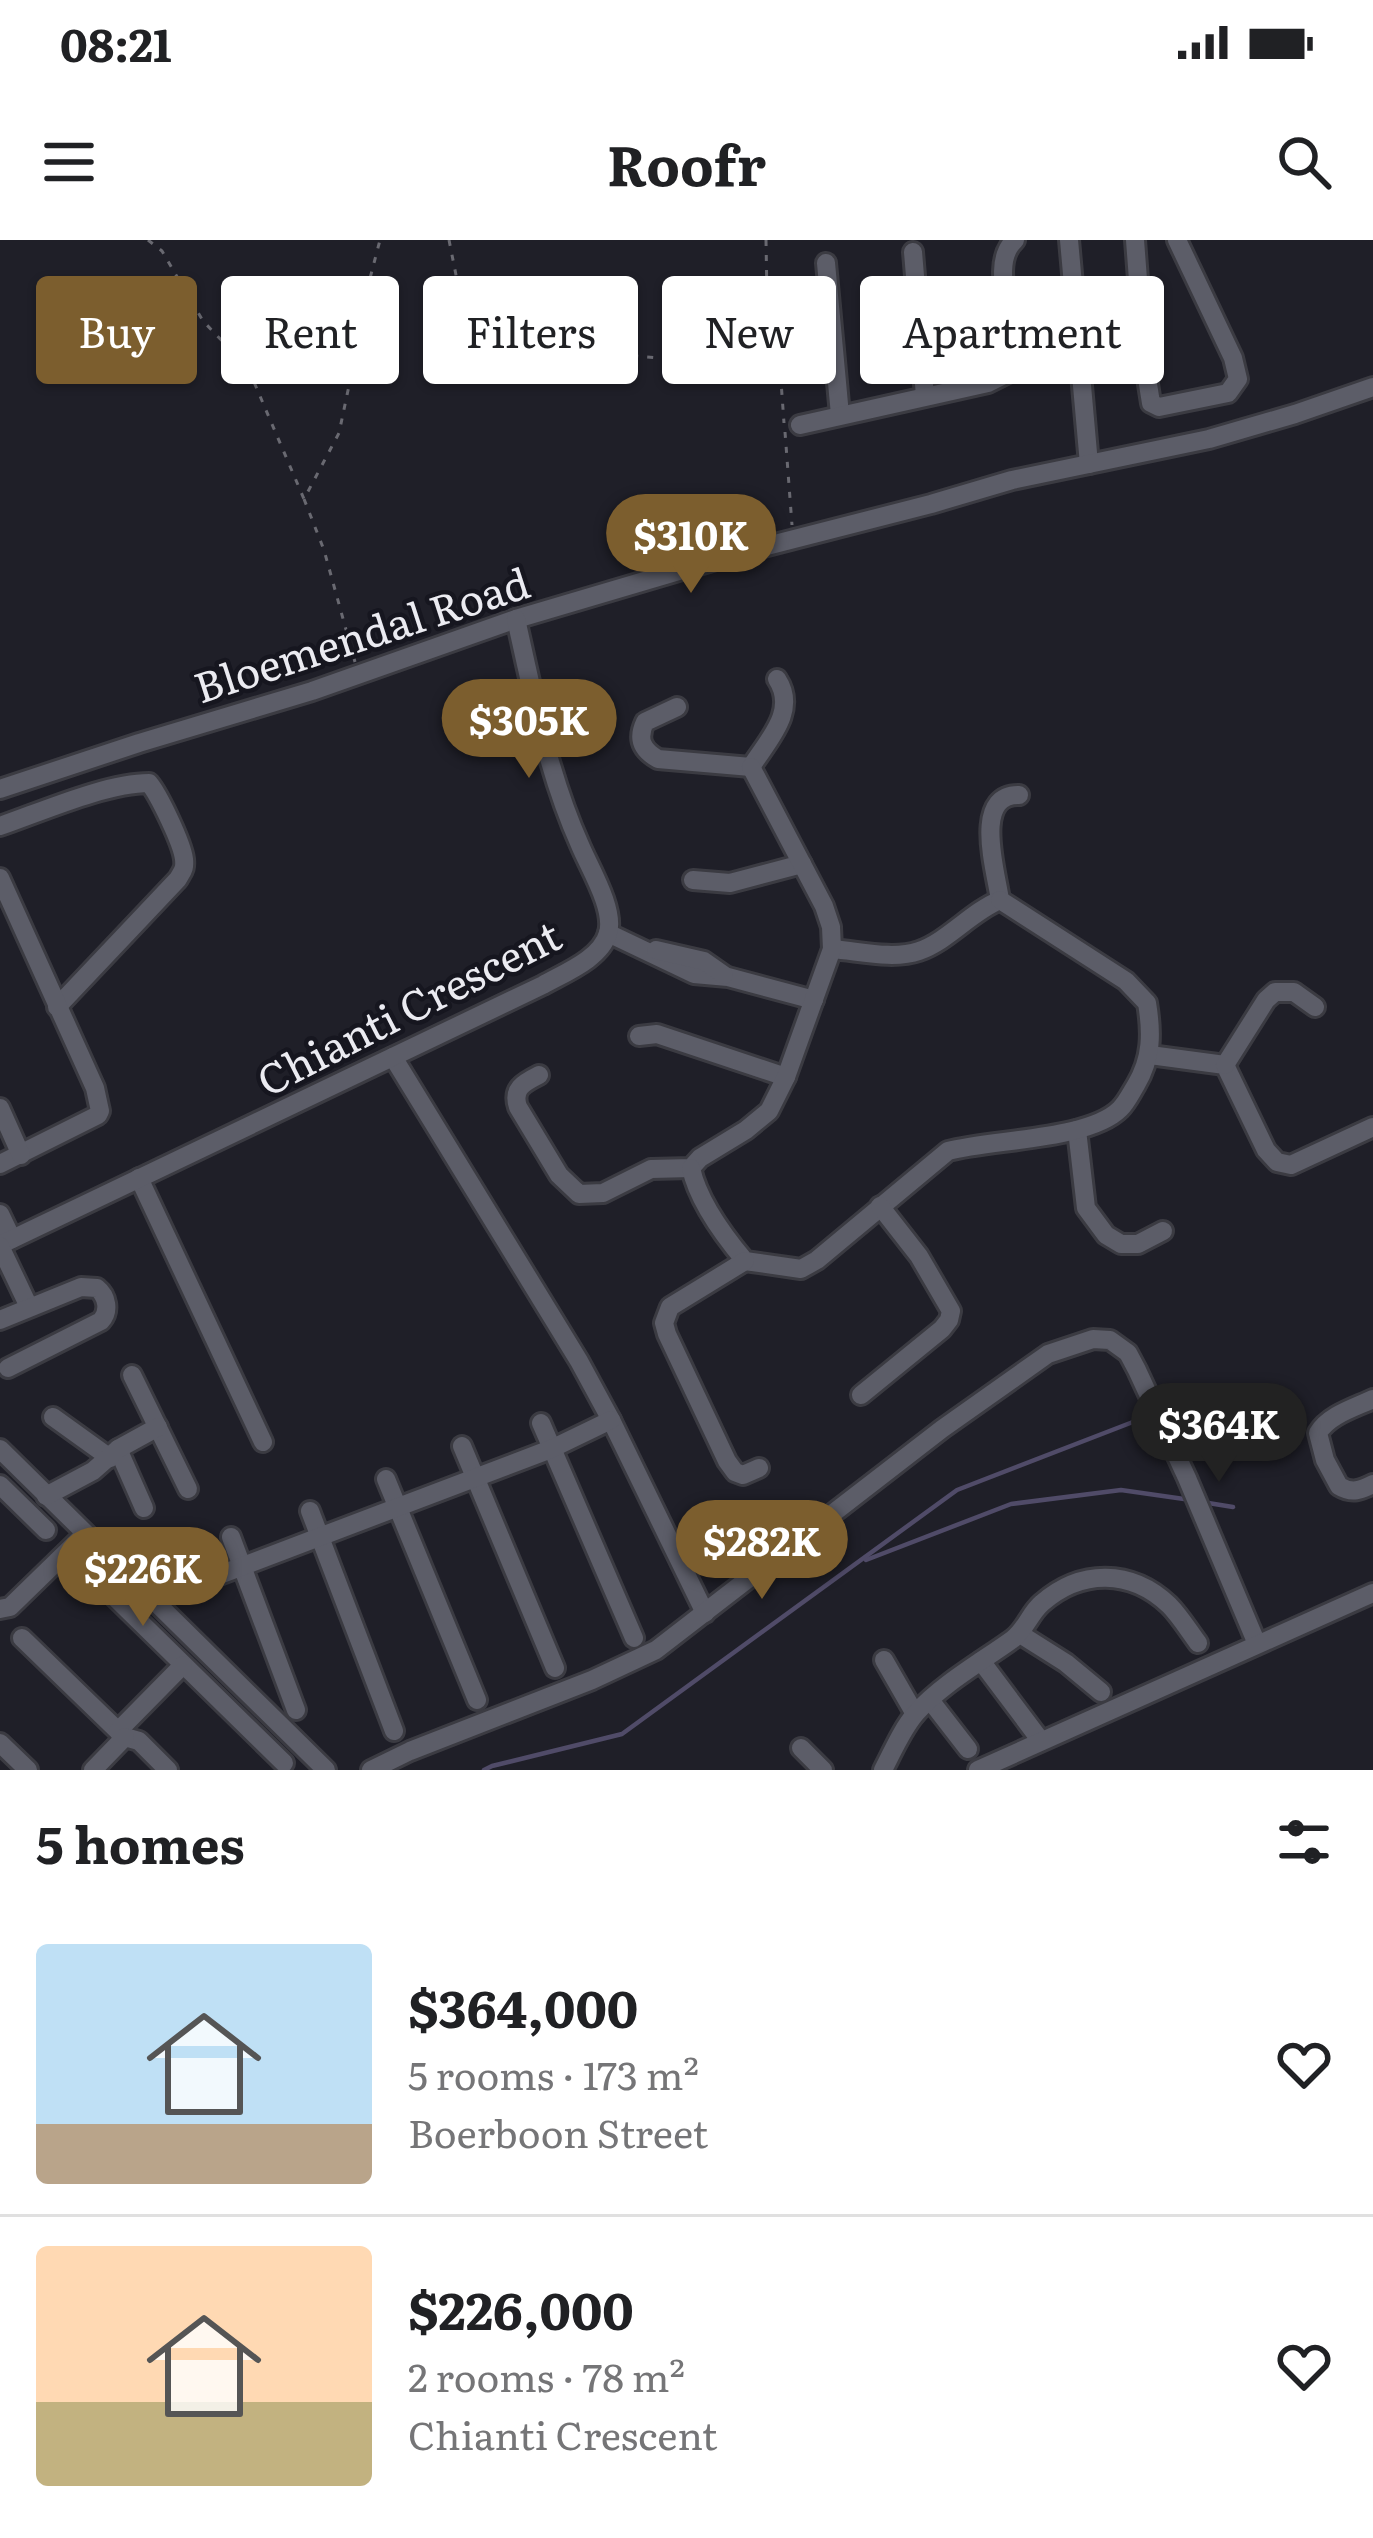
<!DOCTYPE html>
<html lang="en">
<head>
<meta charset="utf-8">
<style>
	:root { --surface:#fff; --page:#f2f2f2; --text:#202124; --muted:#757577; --line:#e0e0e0; --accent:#7c5e2e }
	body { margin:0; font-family:Literata,serif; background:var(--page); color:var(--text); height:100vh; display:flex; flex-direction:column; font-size:45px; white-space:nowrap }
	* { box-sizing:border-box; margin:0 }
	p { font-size:39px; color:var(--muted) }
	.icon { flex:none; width:66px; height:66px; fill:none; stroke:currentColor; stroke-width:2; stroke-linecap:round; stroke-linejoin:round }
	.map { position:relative; height:1530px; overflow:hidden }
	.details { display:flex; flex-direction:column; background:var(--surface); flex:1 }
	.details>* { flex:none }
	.hud { position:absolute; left:36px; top:36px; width:1302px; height:108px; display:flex; gap:24px }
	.price { position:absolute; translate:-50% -102px; padding:0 27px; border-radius:42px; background:var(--accent); color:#fff; font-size:39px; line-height:78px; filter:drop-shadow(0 3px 6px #0008) }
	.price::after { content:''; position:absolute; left:50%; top:72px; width:36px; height:27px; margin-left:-18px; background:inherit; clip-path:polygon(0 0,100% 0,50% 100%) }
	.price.active { background:#222; color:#fff }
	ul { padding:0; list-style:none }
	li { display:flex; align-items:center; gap:36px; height:300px; padding:0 36px }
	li+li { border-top:3px solid var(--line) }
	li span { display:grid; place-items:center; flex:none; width:336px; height:240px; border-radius:12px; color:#555 }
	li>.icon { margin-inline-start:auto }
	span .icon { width:144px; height:144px; fill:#fffc; stroke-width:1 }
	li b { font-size:51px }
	h2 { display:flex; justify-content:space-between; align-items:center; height:144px; padding:0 36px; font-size:51px }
	.chip { padding:0 42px; border-radius:12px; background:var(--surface); box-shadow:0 3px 9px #0004; font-size:42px; line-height:108px }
	.chip.active { background:var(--accent); color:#fff }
	.status { display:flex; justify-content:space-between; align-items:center; height:84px; padding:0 60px; background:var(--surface); direction:ltr }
	.status svg { height:33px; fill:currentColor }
	header { display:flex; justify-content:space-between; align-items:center; height:156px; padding:0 36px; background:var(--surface); font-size:54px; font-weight:700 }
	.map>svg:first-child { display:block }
</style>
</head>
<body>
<div class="status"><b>08:21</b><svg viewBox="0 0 49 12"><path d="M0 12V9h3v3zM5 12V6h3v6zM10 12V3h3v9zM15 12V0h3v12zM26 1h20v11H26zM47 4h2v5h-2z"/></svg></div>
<header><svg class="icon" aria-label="menu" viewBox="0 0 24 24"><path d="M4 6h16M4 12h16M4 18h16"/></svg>Roofr<svg class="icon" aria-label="search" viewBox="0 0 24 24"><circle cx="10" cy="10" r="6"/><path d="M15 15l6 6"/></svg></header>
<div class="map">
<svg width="1373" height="1530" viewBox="0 0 1373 1530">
	<rect width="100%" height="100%" fill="#1f1f28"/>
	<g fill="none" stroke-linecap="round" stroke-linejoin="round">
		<!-- stream -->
		<g stroke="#504b68" stroke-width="4.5">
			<polyline points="1161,1171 1184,1162"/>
			<polyline points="1202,1262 1233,1267"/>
			<polyline points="866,1320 1011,1264 1121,1250 1191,1260"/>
			<polyline points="484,1530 492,1526 622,1494 957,1250 1151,1175"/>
		</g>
		<defs>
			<g id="minor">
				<polyline points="1069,0 1089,224"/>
				<polyline points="1135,0 1144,119 1151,163 1159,167 1228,153 1238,139 1233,118 1177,0"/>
				<polyline points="913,12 925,156"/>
				<polyline points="826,23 840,175"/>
				<path d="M800 185 988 143 1008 133C1025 96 984 28 1015 0"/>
				<path d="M677 467 645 482C637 499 642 510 658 519L751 527"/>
				<path d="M751 527C768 500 798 471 777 439"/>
				<polyline points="0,549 139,503 312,451 516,379 736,314 931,264 1012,240 1209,199 1295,174 1373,147"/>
				<path d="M0 586C41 572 106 543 149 543 159 555 182 603 184 619 185 629 183 630 178 639L57 767"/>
				<polyline points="0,638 95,848 100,871 98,875 0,924"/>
				<polyline points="693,640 730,643 802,624"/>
				<path d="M1000 660C996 631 972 554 1019 555"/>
				<polyline points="608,693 694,734 728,737 814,760"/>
				<path d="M832 709C859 711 893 720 919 711 948 701 971 672 1000 660"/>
				<polyline points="656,710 704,721 724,735"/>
				<polyline points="639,796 657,794 786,837"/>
				<polyline points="1150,815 1225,825 1266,910 1277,922 1291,925 1373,887"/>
				<polyline points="393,817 579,1121 611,1180 705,1373"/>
				<polyline points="1225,825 1266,760 1275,752 1294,752 1315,767"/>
				<path d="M539 835C523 843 512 849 518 867L559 935 579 954 603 953 651 929 691 928 700 918 746 890 769 871 786 837 832 709 831 687 824 666 751 527"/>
				<polyline points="0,868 21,915"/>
				<polyline points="1077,890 1086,968 1106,995 1121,1004 1138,1004 1163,991"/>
				<path d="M691 928C698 961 724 996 745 1021L801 1029 817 1020 948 911C993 899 1089 900 1120 869 1127 862 1131 853 1136 845 1152 818 1152 793 1147 763L1126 741 1000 660"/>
				<polyline points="139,938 263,1202"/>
				<polyline points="0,974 12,999"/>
				<path d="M0 1005 543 745C564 733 601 719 608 693 615 669 589 627 580 605 548 534 533 455 516 379"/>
				<polyline points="0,1006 29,1067"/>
				<polyline points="745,1021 670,1067 664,1083 667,1094 727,1221 735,1232 743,1235 759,1228"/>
				<path d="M0 1080 81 1047 97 1048C107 1056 110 1071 101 1081L8 1128"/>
				<polyline points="132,1135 188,1249"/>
				<polyline points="861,1155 942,1089 949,1080 951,1071 919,1016 880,966"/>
				<path d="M1373 1159C1354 1168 1329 1175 1318 1193L1325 1220 1339 1246C1352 1254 1361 1250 1373 1244"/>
				<polyline points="53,1177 110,1218"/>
				<polyline points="541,1183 634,1398"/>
				<polyline points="462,1206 555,1428"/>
				<polyline points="0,1209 326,1530"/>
				<polyline points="118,1209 144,1268"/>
				<polyline points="386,1239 477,1460"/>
				<polyline points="0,1245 46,1290"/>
				<polyline points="46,1256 93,1231 118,1209 158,1187"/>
				<polyline points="310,1271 394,1491"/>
				<polyline points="231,1297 296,1470"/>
				<polyline points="85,1328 284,1523"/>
				<polyline points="177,1351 551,1209 611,1180"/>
				<polyline points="0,1369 10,1367 85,1294"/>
				<polyline points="1020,1394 1066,1423 1101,1452"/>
				<polyline points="22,1398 118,1491 125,1497 139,1501 168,1530"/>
				<polyline points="884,1420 915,1474"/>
				<polyline points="981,1421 1041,1501"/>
				<polyline points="930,1460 968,1509"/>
				<polyline points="118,1491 183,1425"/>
				<polyline points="0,1503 28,1530"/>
				<polyline points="801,1508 823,1530"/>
				<polyline points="93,1530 125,1497"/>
				<polyline points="371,1530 410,1511 592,1440 656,1410 942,1189 1048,1114 1093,1099 1110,1100 1128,1113 1137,1130 1187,1238 1257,1404"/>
				<path d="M883 1530C893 1511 902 1489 916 1473 942 1444 981 1422 1013 1399 1026 1389 1030 1373 1042 1363 1081 1329 1131 1329 1169 1365 1180 1376 1189 1391 1198 1403"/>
				<polyline points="978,1530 1373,1353"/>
			</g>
		</defs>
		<!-- minor casing -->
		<use href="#minor" stroke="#3b3b42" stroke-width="24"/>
		<!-- path -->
		<g stroke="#696971" stroke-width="3" stroke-dasharray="6 9" stroke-linecap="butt">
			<polyline points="148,0 162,11 203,81 248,128 304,259 339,193 354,122 363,65 380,0"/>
			<polyline points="449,0 462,65 484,94 535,90 603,113 670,119 781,141"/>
			<polyline points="766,0 767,58 781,141 784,183"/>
			<polyline points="785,192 792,285"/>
			<polyline points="304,259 324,310 355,422"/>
		</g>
		<!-- minor -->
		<use href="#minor" stroke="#5c5d68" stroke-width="18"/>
	</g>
	<g text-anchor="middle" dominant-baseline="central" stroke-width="9" stroke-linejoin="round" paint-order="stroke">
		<!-- street labels -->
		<g font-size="42" fill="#ebebf1" stroke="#16161f">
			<text transform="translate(361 393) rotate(-18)">Bloemendal Road</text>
			<text transform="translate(408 766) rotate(-27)">Chianti Crescent</text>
		</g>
	</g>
</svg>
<b class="price" style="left:691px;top:356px">$310K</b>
<b class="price" style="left:529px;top:541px">$305K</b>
<b class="price active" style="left:1219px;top:1245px">$364K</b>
<b class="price" style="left:762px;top:1362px">$282K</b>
<b class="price" style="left:143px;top:1389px">$226K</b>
<div class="hud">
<a class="chip active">Buy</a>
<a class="chip">Rent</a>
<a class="chip">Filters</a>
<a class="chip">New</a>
<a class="chip">Apartment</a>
</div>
</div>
<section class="details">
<h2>5 homes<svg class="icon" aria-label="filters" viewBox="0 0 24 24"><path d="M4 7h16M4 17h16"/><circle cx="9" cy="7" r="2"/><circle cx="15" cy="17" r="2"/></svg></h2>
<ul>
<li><span style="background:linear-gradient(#bfe0f5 75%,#b9a48a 0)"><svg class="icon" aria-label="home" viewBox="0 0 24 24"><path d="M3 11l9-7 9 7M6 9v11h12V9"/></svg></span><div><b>$364,000</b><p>5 rooms · 173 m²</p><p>Boerboon Street</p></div><svg class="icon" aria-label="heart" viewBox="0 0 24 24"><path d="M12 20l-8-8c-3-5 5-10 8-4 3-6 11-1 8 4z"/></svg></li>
<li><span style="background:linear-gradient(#ffd9b3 65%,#c2b280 0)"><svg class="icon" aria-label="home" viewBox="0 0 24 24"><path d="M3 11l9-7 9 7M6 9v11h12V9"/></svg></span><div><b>$226,000</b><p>2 rooms · 78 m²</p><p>Chianti Crescent</p></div><svg class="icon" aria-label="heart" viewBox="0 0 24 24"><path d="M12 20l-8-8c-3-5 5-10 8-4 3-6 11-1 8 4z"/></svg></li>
</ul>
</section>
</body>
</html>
